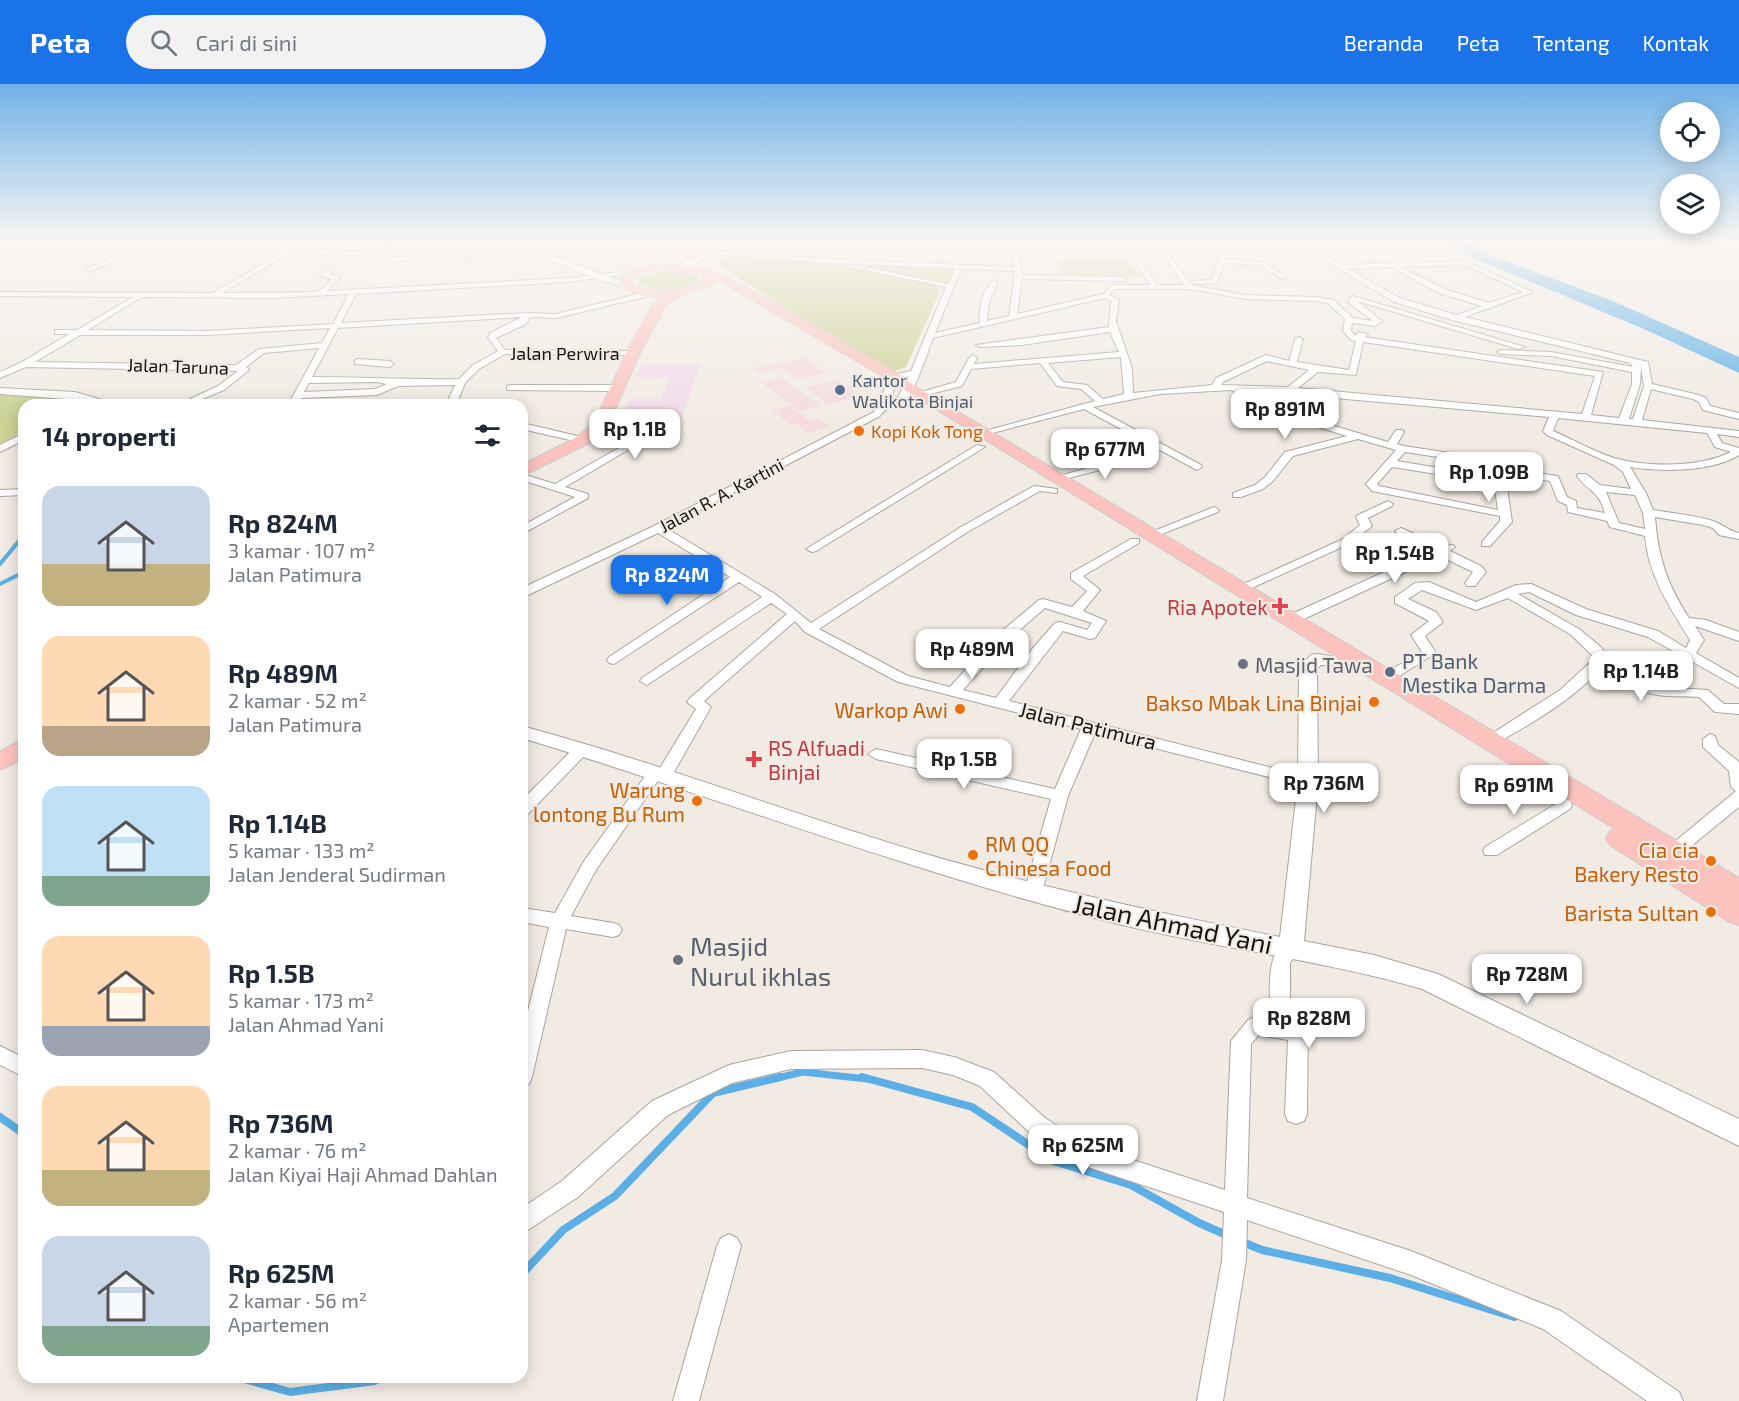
<!DOCTYPE html>
<html lang="id">
<head>
<meta charset="utf-8">
<style>
	:root { --surface:#fff; --page:#f2f2f3; --text:#1f2937; --muted:#747a83; --accent:#1a73e8 }
	body { margin:0; font-family:"Exo 2",sans-serif; background:var(--page); color:var(--text); height:100vh; display:flex; flex-direction:column; font-size:22px; white-space:nowrap }
	* { box-sizing:border-box; margin:0 }
	p { font-size:20px; color:var(--muted) }
	.icon { flex:none; width:33px; height:33px; fill:none; stroke:currentColor; stroke-width:2; stroke-linecap:round; stroke-linejoin:round }
	.map { position:relative; flex:1; overflow:hidden }
	.side { position:absolute; left:18px; top:315px; width:510px; height:984px; display:flex; flex-direction:column; background:var(--surface); border-radius:18px; box-shadow:0 3px 15px #0003 }
	.side>* { flex:none }
	.tools { position:absolute; left:1660px; top:18px; display:grid; gap:12px }
	.tools a { display:grid; place-items:center; width:60px; height:60px; border-radius:50%; background:var(--surface); box-shadow:0 3px 15px #0003; font-size:30px }
	.price { position:absolute; translate:-50% -51px; padding:0 14px; border-radius:12px; background:#fff; color:#222; font-size:20px; line-height:39px; filter:drop-shadow(0 2px 3px #0008) }
	.price::after { content:''; position:absolute; left:50%; top:36px; width:18px; height:14px; margin-left:-9px; background:inherit; clip-path:polygon(0 0,100% 0,50% 100%) }
	.price.active { background:var(--accent); color:#fff }
	ul { padding:0; list-style:none }
	li { display:flex; align-items:center; gap:18px; height:150px; padding:0 24px }
	li span { display:grid; place-items:center; flex:none; width:168px; height:120px; border-radius:18px; color:#555 }
	li>.icon { margin-inline-start:auto }
	span .icon { width:72px; height:72px; fill:#fffc; stroke-width:1 }
	li b { font-size:26px }
	h2 { display:flex; justify-content:space-between; align-items:center; height:72px; padding:0 24px; font-size:26px }
	header { display:flex; align-items:center; gap:36px; box-sizing:border-box; height:84px; padding:0 30px; background:var(--accent); color:#fff }
	header strong { font-size:28px }
	nav { display:flex; gap:33px; margin-inline-start:auto; font-size:21px }
	.search { width:420px; height:54px; background:var(--page); display:flex; align-items:center; gap:15px; box-sizing:border-box; padding:0 21px; border-radius:33px; color:var(--muted); font-size:22px }
	.map>svg:first-child { display:block }
</style>
</head>
<body>
<header>
<strong>Peta</strong>
<div class="search"><svg class="icon" aria-label="search" viewBox="0 0 24 24"><circle cx="10" cy="10" r="6"/><path d="M15 15l6 6"/></svg>Cari di sini</div>
<nav><a>Beranda</a><a>Peta</a><a>Tentang</a><a>Kontak</a></nav>
</header>
<div class="map">
<svg width="1739" height="1317" viewBox="0 0 1739 1317">
	<rect width="100%" height="100%" fill="#f2ebe4"/>
	<!-- commercial -->
	<g fill="#f5dbe0">
		<polygon points="805,274 827,289 798,295 782,284 760,289 754,284"/>
		<polygon points="780,293 821,322 800,327 760,298"/>
		<polygon points="837,296 845,301 856,298 863,303 853,306 862,313 828,320 805,303"/>
		<polygon points="790,322 810,337 818,335 830,343 808,349 797,340 800,339 791,341 772,326"/>
	</g>
	<!-- medical -->
	<polygon fill="#f1dbe9" points="642,281 700,281 681,335 620,335 630,315 661,315 670,294 636,293"/>
	<!-- green -->
	<g fill="#cbd294">
		<path d="M737 173C803 179 873 181 937 201L939 209 906 283 895 287 885 286 726 186 719 179 725 175Z"/>
		<polygon points="1057,178 1130,178 1142,193 1066,193"/>
		<polygon points="861,181 949,184 954,188 948,199 945,200"/>
		<path d="M666 187 694 189 699 195C687 208 653 209 638 199L641 193Z"/>
		<polygon points="0,308 77,312 78,317 72,321 24,321 24,347 0,360"/>
	</g>
	<!-- water -->
	<polygon fill="#5cafe6" points="1442,158 1468,158 1497,174 1613,217 1739,273 1739,289 1644,245 1478,176"/>
	<g fill="none" stroke-linecap="round" stroke-linejoin="round">
		<!-- stream-far2 -->
		<g stroke="#5cafe6" stroke-width="4">
			<polyline points="0,480 24,451"/>
			<polyline points="0,500 24,488"/>
		</g>
		<!-- stream-far1 -->
		<polyline stroke="#5cafe6" stroke-width="7" points="773,995 803,988 867,995"/>
		<!-- stream -->
		<g stroke="#5cafe6" stroke-width="8">
			<polyline points="862,993 972,1023 1053,1077 1131,1101 1199,1139 1229,1152"/>
			<polyline points="0,1033 24,1050"/>
			<polyline points="1240,1157 1262,1166 1390,1194 1514,1233"/>
			<polyline points="522,1190 563,1146 615,1112 713,1009 780,993"/>
			<polyline points="237,1293 290,1308 375,1297 380,1293"/>
		</g>
		<defs>
			<g id="minor">
				<polygon points="362,158 379,161 407,158 378,165"/>
				<path d="M475 158H487L452 167 472 176 470 179 445 168 400 178 358 171 289 170 222 209 318 208 332 195 320 192 330 184 333 186 329 190 341 193 327 207 568 194 620 188 622 191 568 198 356 210 341 239 526 229 556 230 646 208 649 212 556 234 530 233 526 240 496 254 505 266 633 267H636V271L505 270 479 285 465 299 456 321H446L455 301 398 302 377 311 301 314 298 321H288L319 264 264 269 246 283 249 285 248 287 224 306 200 316 202 321H192L190 315 218 302 238 287 26 283 0 294V288L22 278 69 250H55V246H77L133 213 0 212V208L212 209 280 170 127 169V171L89 188 87 185 123 169 12 168 10 165 329 166 358 167 400 174ZM349 210 333 240 207 247 88 246 142 213 275 214ZM522 233 490 249 488 254 498 267 473 281 459 295C409 296 362 293 312 293L338 244ZM330 244 322 259 259 265 236 281 35 278 80 251H207ZM376 298 387 300 375 305 304 308 309 299Z"/>
				<polygon points="656,158 663,158 694,180 689,181"/>
				<path d="M988 158H994L996 165 1226 167 1225 175 1264 178 1287 194 1282 195 1260 181 1224 179 1217 199 1194 200 1192 197 1212 196 1220 170H1169L1191 201 1246 211 1317 213 1334 216 1353 234 1373 237 1349 219V214L1353 212 1525 263 1518 265 1357 217 1382 237 1375 242 1352 239 1351 247 1356 252 1358 248 1368 250 1364 253 1603 288 1591 331 1619 334 1632 300V288L1551 272 1501 270 1497 268 1501 266 1551 268 1633 283 1630 279 1452 236 1394 218 1294 158H1302L1341 181 1466 177 1533 208 1465 233 1648 278 1652 300 1699 311 1706 314 1710 322 1739 329V335L1703 326 1699 318 1693 315 1651 305 1642 336 1739 347V353L1717 350 1722 359 1739 364V371C1712 388 1661 388 1630 383L1646 409 1653 426C1672 429 1692 431 1710 436 1721 439 1727 446 1739 449V455L1719 451 1713 444 1703 441 1655 433C1658 473 1667 500 1689 534L1706 536 1739 548V557L1695 542 1704 556 1696 569 1739 594V604L1648 553 1576 531 1529 508 1518 510 1579 545 1601 563 1607 571 1640 583 1644 595 1650 599 1660 603 1708 606 1724 620H1739V630L1715 628 1699 613C1675 611 1637 618 1629 588L1605 580C1575 615 1534 638 1495 660H1485L1483 657 1485 654 1560 606 1595 574 1570 550 1508 514 1476 526 1422 506 1408 515 1436 528 1443 538 1425 552 1436 569 1391 597H1381L1379 594 1381 591 1422 568 1411 551 1429 537 1395 519V513L1415 499 1429 498 1476 518 1516 501 1531 500 1586 525 1658 547 1686 564 1690 556C1670 524 1648 491 1645 452L1610 443 1607 437 1568 428 1567 421 1558 417 1550 397 1503 391 1506 397 1512 438 1490 462H1482V458L1500 437V432L1372 407 1366 400 1396 366 1358 355 1293 372 1273 397 1263 405 1241 413H1233V409L1255 401 1265 393 1285 368 1347 352 1285 333 1231 306 1160 310 1093 323 1201 381 1202 383 1197 386 1084 325 981 352V348L1095 317 1081 305 1057 302 1040 279 971 285 962 302 918 313 914 310 956 298 969 274 973 271 977 274 974 280 1119 268 1110 248 1022 261 980 263 976 261 1109 243 1111 217 1105 214 933 254C927 269 916 307 904 317 896 324 889 320 880 332L666 444 775 510 811 539 961 443 1034 402 1057 405V409L1040 407 969 447 819 545 908 592 950 603 997 551 1039 516 1043 515 1072 523 1087 507 1071 495V489L1131 455H1139V459L1083 492 1100 506 1083 527 1106 537 1095 554 1090 555 1063 547 1009 617 1308 693 1316 698 1308 703 1095 649 1068 712 1042 808 1039 813 1033 815 1027 813 1024 808 1051 715 876 675 868 670 876 665 1055 705 1081 645 898 598 805 548 795 537 704 617 711 623 670 695H659L596 786 571 832 613 839 619 841 622 846 619 851 613 853 566 845 532 993 529 1000 522 1002V951L549 843 522 838V824L555 829 584 777 651 684H660L696 625 687 618 689 615 787 530 771 519 647 601 640 597 642 594 762 513 739 498 614 580 609 579 607 576 609 573 730 493 658 449 526 512 522 513V504L654 442 874 328 891 291 911 287 946 203 865 186 868 184 948 200 955 184 827 179 714 170 712 167 827 175 1014 183 1012 169 991 168ZM1019 169H1129L1150 201H1112L1103 210 1017 230 1022 195 1124 197 1127 195 1124 193 1022 191ZM1135 170H1163L1184 201H1157ZM1465 181 1523 208 1489 219 1447 206 1400 183ZM1391 183 1441 210 1482 222 1457 231 1400 214 1348 185ZM961 185 1015 187 1009 232 987 237 989 219 998 198 994 196C983 204 978 225 980 239L935 249ZM1114 205H1189L1246 215 1317 217 1329 220 1345 235 1343 247 1351 256 1356 257 1349 286 1297 278 1303 255 1299 253 1295 255 1289 277 1266 271 1216 294 1212 301 1133 309 1132 284 1116 237 1119 216 1110 211ZM1363 258 1595 292 1582 330 1298 304 1318 288 1356 291ZM1121 273 1124 310 1103 315 1087 301 1063 298 1048 279ZM1267 277 1309 286 1288 303 1221 301 1223 298ZM1641 283 1644 302 1633 335H1629L1640 300ZM908 293 898 313 890 316 898 295ZM1245 306 1549 333 1543 347 1547 351 1614 381 1623 388 1631 405 1600 401 1586 390H1578L1577 392C1589 409 1598 405 1605 429L1577 424 1576 417 1567 413 1558 392 1502 384 1500 377 1496 376 1404 362 1397 360 1404 348 1402 346H1396L1388 358 1291 329ZM1558 334 1707 349 1715 363 1731 368C1701 383 1654 383 1622 376 1599 371 1575 356 1553 347ZM1405 368 1491 381 1493 393 1397 377ZM1392 383 1494 399 1498 426 1379 402 1377 400ZM1606 408 1635 411 1643 429 1645 445 1619 439ZM1045 524 1092 539 1087 546 1060 538 1055 539 1033 564 996 614 963 606 1007 557Z"/>
				<polygon points="1734,158 1739,158 1739,161"/>
				<polygon points="1739,168 1739,172 1691,173 1688,171"/>
				<polygon points="358,275 390,277 394,280 390,283 355,280 355,276"/>
				<polygon points="510,301 616,301 620,304 616,307 507,306 507,302"/>
				<polygon points="0,304 75,308 109,318 107,321 88,318 84,321 73,321 79,316 0,310"/>
				<polygon points="522,339 586,354 588,356 583,359 522,345"/>
				<polygon points="592,347 631,354 638,360 565,403 588,410 588,414 522,450 522,442 575,413 522,396 522,390 555,400 626,360 589,352 587,350"/>
				<polygon points="24,349 24,356 0,368 0,361"/>
				<polygon points="977,361 985,363 816,467 812,468 806,465"/>
				<polygon points="1131,372 1136,375 1135,377 1057,397 1052,394"/>
				<polygon points="24,405 24,411 0,412 0,406"/>
				<polygon points="1388,417 1393,420 1392,422 1368,434 1372,442 1351,459 1243,508 1235,508 1233,505 1343,455 1360,441 1356,433 1358,431"/>
				<polygon points="1214,423 1219,426 1218,428 1154,453 1150,454 1144,451"/>
				<polygon points="1401,444 1442,462 1453,461 1455,463 1450,467 1481,482 1486,488 1475,502 1467,502 1465,499 1473,488 1440,472 1295,539 1285,539 1284,536 1285,533 1433,466 1397,449 1395,447"/>
				<polygon points="1710,650 1715,652 1718,661 1739,678 1739,723 1679,772 1667,772 1665,768 1667,764 1736,707 1731,703 1729,687 1703,663 1703,655"/>
				<polygon points="581,661 586,662 589,666 586,670 528,730 522,732 522,716 576,662"/>
				<polygon points="1564,715 1570,717 1572,721 1570,725 1497,771 1485,771 1483,767 1485,763"/>
				<path d="M1291 855 1298 858 1300 863 1290 879V929L1298 924 1305 927 1308 933 1307 1030 1304 1037 1296 1040 1288 1037 1285 1030 1288 956 1259 951 1251 960 1247 1114 1411 1167 1561 1227 1679 1308 1683 1317H1647L1543 1245 1411 1191 1247 1136 1246 1176 1223 1317H1197L1222 1176 1224 1128 1073 1078 1029 1048 980 1002 953 991 922 984 791 985 732 999 668 1031 578 1113 522 1150V1124L562 1097 652 1017 729 981 791 967 922 966 954 973 994 988 1045 1034 1087 1061 1225 1106 1231 957 1248 936 1255 933 1270 935C1271 912 1263 865 1291 855Z"/>
				<polygon points="0,962 24,974 24,993 0,981"/>
				<polygon points="729,1150 737,1154 741,1162 699,1317 673,1317 717,1162 721,1154"/>
			</g>
			<g id="tertiary">
				<polygon points="506,158 517,158 630,200 625,203 595,195"/>
				<path d="M1317 570 1336 573 1339 577 1336 581H1321L1317 585 1318 698 1304 857 1374 871 1438 890 1739 1035V1062L1422 905C1320 875 1213 864 1110 838 911 788 719 714 522 654V642C656 678 786 728 919 768 1038 803 1158 829 1280 853L1298 698 1299 584 1311 571Z"/>
			</g>
			<polygon id="secondary" points="727,158 738,158 686,185 678,183"/>
			<g id="primary">
				<path d="M656 180 686 182 727 192 899 290 913 301 1739 794V841L1729 838 1610 761 1606 754 1610 747 1615 745 889 296 719 196 715 195 712 201 682 211 665 222 640 269 607 343 589 359 522 392V381L577 353 595 338 626 269 654 220 663 213C646 213 630 211 618 198L628 188ZM656 186 704 192 703 197C683 206 648 213 630 198L636 192Z"/>
				<polygon points="24,655 24,674 0,686 0,667"/>
			</g>
		</defs>
		<!-- minor casing -->
		<use href="#minor" stroke="#aba49e" stroke-width="2"/>
		<!-- tertiary casing -->
		<use href="#tertiary" stroke="#aba49e" stroke-width="2"/>
		<!-- secondary casing -->
		<use href="#secondary" stroke="#aba49e" stroke-width="2"/>
		<!-- primary casing -->
		<use href="#primary" stroke="#cccccb" stroke-width="2"/>
		<!-- minor -->
		<use href="#minor" fill="#fff" fill-rule="evenodd"/>
		<!-- tertiary -->
		<use href="#tertiary" fill="#fff" fill-rule="evenodd"/>
		<!-- secondary -->
		<use href="#secondary" fill="#fff" fill-rule="evenodd"/>
		<!-- primary -->
		<use href="#primary" fill="#fcc2be" fill-rule="evenodd"/>
	</g>
	<!-- sky -->
	<linearGradient id="sky" x2="0" y2="1"><stop stop-color="#70b2e7"/><stop offset="0.46" stop-color="#f9f6f3"/><stop offset="1" stop-color="#f9f6f3" stop-opacity="0"/></linearGradient>
	<rect width="1739" height="342" fill="url(#sky)"/>
	<!-- markers -->
	<g fill="#5c6f8a" stroke="#f2ebe4" stroke-width="2">
		<circle cx="840" cy="306" r="6"/>
		<circle cx="1390" cy="588" r="6"/>
	</g>
	<g fill="#e8710a" stroke="#f2ebe4" stroke-width="2">
		<circle cx="859" cy="347" r="6"/>
		<circle cx="1374" cy="618" r="6"/>
		<circle cx="960" cy="625" r="6"/>
		<circle cx="697" cy="717" r="6"/>
		<circle cx="973" cy="771" r="6"/>
		<circle cx="1711" cy="777" r="6"/>
		<circle cx="1711" cy="828" r="6"/>
	</g>
	<g fill="#e0444e" stroke="#f2ebe4" stroke-width="2">
		<path d="M1277 513h6v6h6v6h-6v6h-6v-6h-6v-6h6z"/>
		<path d="M751 666h6v6h6v6h-6v6h-6v-6h-6v-6h6z"/>
	</g>
	<g fill="#6b7280" stroke="#f2ebe4" stroke-width="2">
		<circle cx="1243" cy="580" r="6"/>
		<circle cx="678" cy="876" r="6"/>
	</g>
	<g text-anchor="middle" dominant-baseline="central" stroke-width="4.5" stroke-linejoin="round" paint-order="stroke">
		<!-- far-street labels -->
		<g font-size="18" fill="#171512" stroke="#f2ebe4">
			<text x="565" y="269">Jalan Perwira</text>
			<text transform="translate(178 282) rotate(2)">Jalan Taruna</text>
			<text transform="translate(721 411) rotate(-28)">Jalan R. A. Kartini</text>
		</g>
		<!-- far-service labels -->
		<g font-size="18" fill="#4e5e75" stroke="#f2ebe4" text-anchor="start">
			<text x="852" y="296">Kantor<tspan x="852" dy="21">Walikota Binjai</tspan></text>
		</g>
		<!-- far-food labels -->
		<g font-size="18" fill="#c56008" stroke="#f2ebe4" text-anchor="start">
			<text x="871" y="347">Kopi Kok Tong</text>
		</g>
		<!-- health labels -->
		<g font-size="21" fill="#be3a42" stroke="#f2ebe4" text-anchor="end">
			<text x="1268" y="522">Ria Apotek</text>
			<text x="768" y="663" text-anchor="start">RS Alfuadi<tspan x="768" dy="24">Binjai</tspan></text>
		</g>
		<!-- service labels -->
		<g font-size="21" fill="#4e5e75" stroke="#f2ebe4" text-anchor="start">
			<text x="1402" y="576">PT Bank<tspan x="1402" dy="24">Mestika Darma</tspan></text>
		</g>
		<!-- worship labels -->
		<g font-size="21" fill="#5b616d" stroke="#f2ebe4" text-anchor="start">
			<text x="1255" y="580">Masjid Tawa</text>
		</g>
		<!-- food labels -->
		<g font-size="21" fill="#c56008" stroke="#f2ebe4" text-anchor="end">
			<text x="1362" y="618">Bakso Mbak Lina Binjai</text>
			<text x="948" y="625">Warkop Awi</text>
			<text x="685" y="705">Warung<tspan x="685" dy="24">lontong Bu Rum</tspan></text>
			<text x="985" y="759" text-anchor="start">RM QQ<tspan x="985" dy="24">Chinesa Food</tspan></text>
			<text x="1699" y="765">Cia cia<tspan x="1699" dy="24">Bakery Resto</tspan></text>
			<text x="1699" y="828">Barista Sultan</text>
		</g>
		<!-- street labels -->
		<g font-size="21" fill="#171512" stroke="#f2ebe4">
			<text transform="translate(1088 641) rotate(14)">Jalan Patimura</text>
		</g>
		<!-- near-street labels -->
		<g font-size="26" fill="#171512" stroke="#f2ebe4">
			<text transform="translate(1173 839) rotate(12)">Jalan Ahmad Yani</text>
		</g>
		<!-- near-worship labels -->
		<g font-size="26" fill="#5b616d" stroke="#f2ebe4" text-anchor="start">
			<text x="690" y="861">Masjid<tspan x="690" dy="30">Nurul ikhlas</tspan></text>
		</g>
	</g>
</svg>
<div class="tools">
<a><svg class="icon" aria-label="locate" viewBox="0 0 24 24"><circle cx="12" cy="12" r="6"/><path d="M12 2v4M12 18v4M2 12h4M18 12h4"/></svg></a>
<a><svg class="icon" aria-label="layers" viewBox="0 0 24 24"><path d="M12 4l9 5-9 5-9-5zM3 14l9 5 9-5"/></svg></a>
</div>
<b class="price" style="left:1285px;top:356px">Rp 891M</b>
<b class="price" style="left:635px;top:376px">Rp 1.1B</b>
<b class="price" style="left:1105px;top:396px">Rp 677M</b>
<b class="price" style="left:1489px;top:419px">Rp 1.09B</b>
<b class="price" style="left:1395px;top:500px">Rp 1.54B</b>
<b class="price active" style="left:667px;top:522px">Rp 824M</b>
<b class="price" style="left:972px;top:596px">Rp 489M</b>
<b class="price" style="left:1641px;top:618px">Rp 1.14B</b>
<b class="price" style="left:964px;top:706px">Rp 1.5B</b>
<b class="price" style="left:1324px;top:730px">Rp 736M</b>
<b class="price" style="left:1514px;top:732px">Rp 691M</b>
<b class="price" style="left:1527px;top:921px">Rp 728M</b>
<b class="price" style="left:1309px;top:965px">Rp 828M</b>
<b class="price" style="left:1083px;top:1092px">Rp 625M</b>
<section class="side">
<h2>14 properti<svg class="icon" aria-label="filters" viewBox="0 0 24 24"><path d="M4 7h16M4 17h16"/><circle cx="9" cy="7" r="2"/><circle cx="15" cy="17" r="2"/></svg></h2>
<ul>
<li><span style="background:linear-gradient(#c9d6e8 65%,#c2b280 0)"><svg class="icon" aria-label="home" viewBox="0 0 24 24"><path d="M3 11l9-7 9 7M6 9v11h12V9"/></svg></span><div><b>Rp 824M</b><p>3 kamar · 107 m²</p><p>Jalan Patimura</p></div></li>
<li><span style="background:linear-gradient(#ffd9b3 75%,#b9a48a 0)"><svg class="icon" aria-label="home" viewBox="0 0 24 24"><path d="M3 11l9-7 9 7M6 9v11h12V9"/></svg></span><div><b>Rp 489M</b><p>2 kamar · 52 m²</p><p>Jalan Patimura</p></div></li>
<li><span style="background:linear-gradient(#bfe0f5 75%,#7fa58c 0)"><svg class="icon" aria-label="home" viewBox="0 0 24 24"><path d="M3 11l9-7 9 7M6 9v11h12V9"/></svg></span><div><b>Rp 1.14B</b><p>5 kamar · 133 m²</p><p>Jalan Jenderal Sudirman</p></div></li>
<li><span style="background:linear-gradient(#ffd9b3 75%,#9aa5b1 0)"><svg class="icon" aria-label="home" viewBox="0 0 24 24"><path d="M3 11l9-7 9 7M6 9v11h12V9"/></svg></span><div><b>Rp 1.5B</b><p>5 kamar · 173 m²</p><p>Jalan Ahmad Yani</p></div></li>
<li><span style="background:linear-gradient(#ffd9b3 70%,#c2b280 0)"><svg class="icon" aria-label="home" viewBox="0 0 24 24"><path d="M3 11l9-7 9 7M6 9v11h12V9"/></svg></span><div><b>Rp 736M</b><p>2 kamar · 76 m²</p><p>Jalan Kiyai Haji Ahmad Dahlan</p></div></li>
<li><span style="background:linear-gradient(#c9d6e8 75%,#7fa58c 0)"><svg class="icon" aria-label="home" viewBox="0 0 24 24"><path d="M3 11l9-7 9 7M6 9v11h12V9"/></svg></span><div><b>Rp 625M</b><p>2 kamar · 56 m²</p><p>Apartemen</p></div></li>
</ul>
</section>
</div>
</body>
</html>
